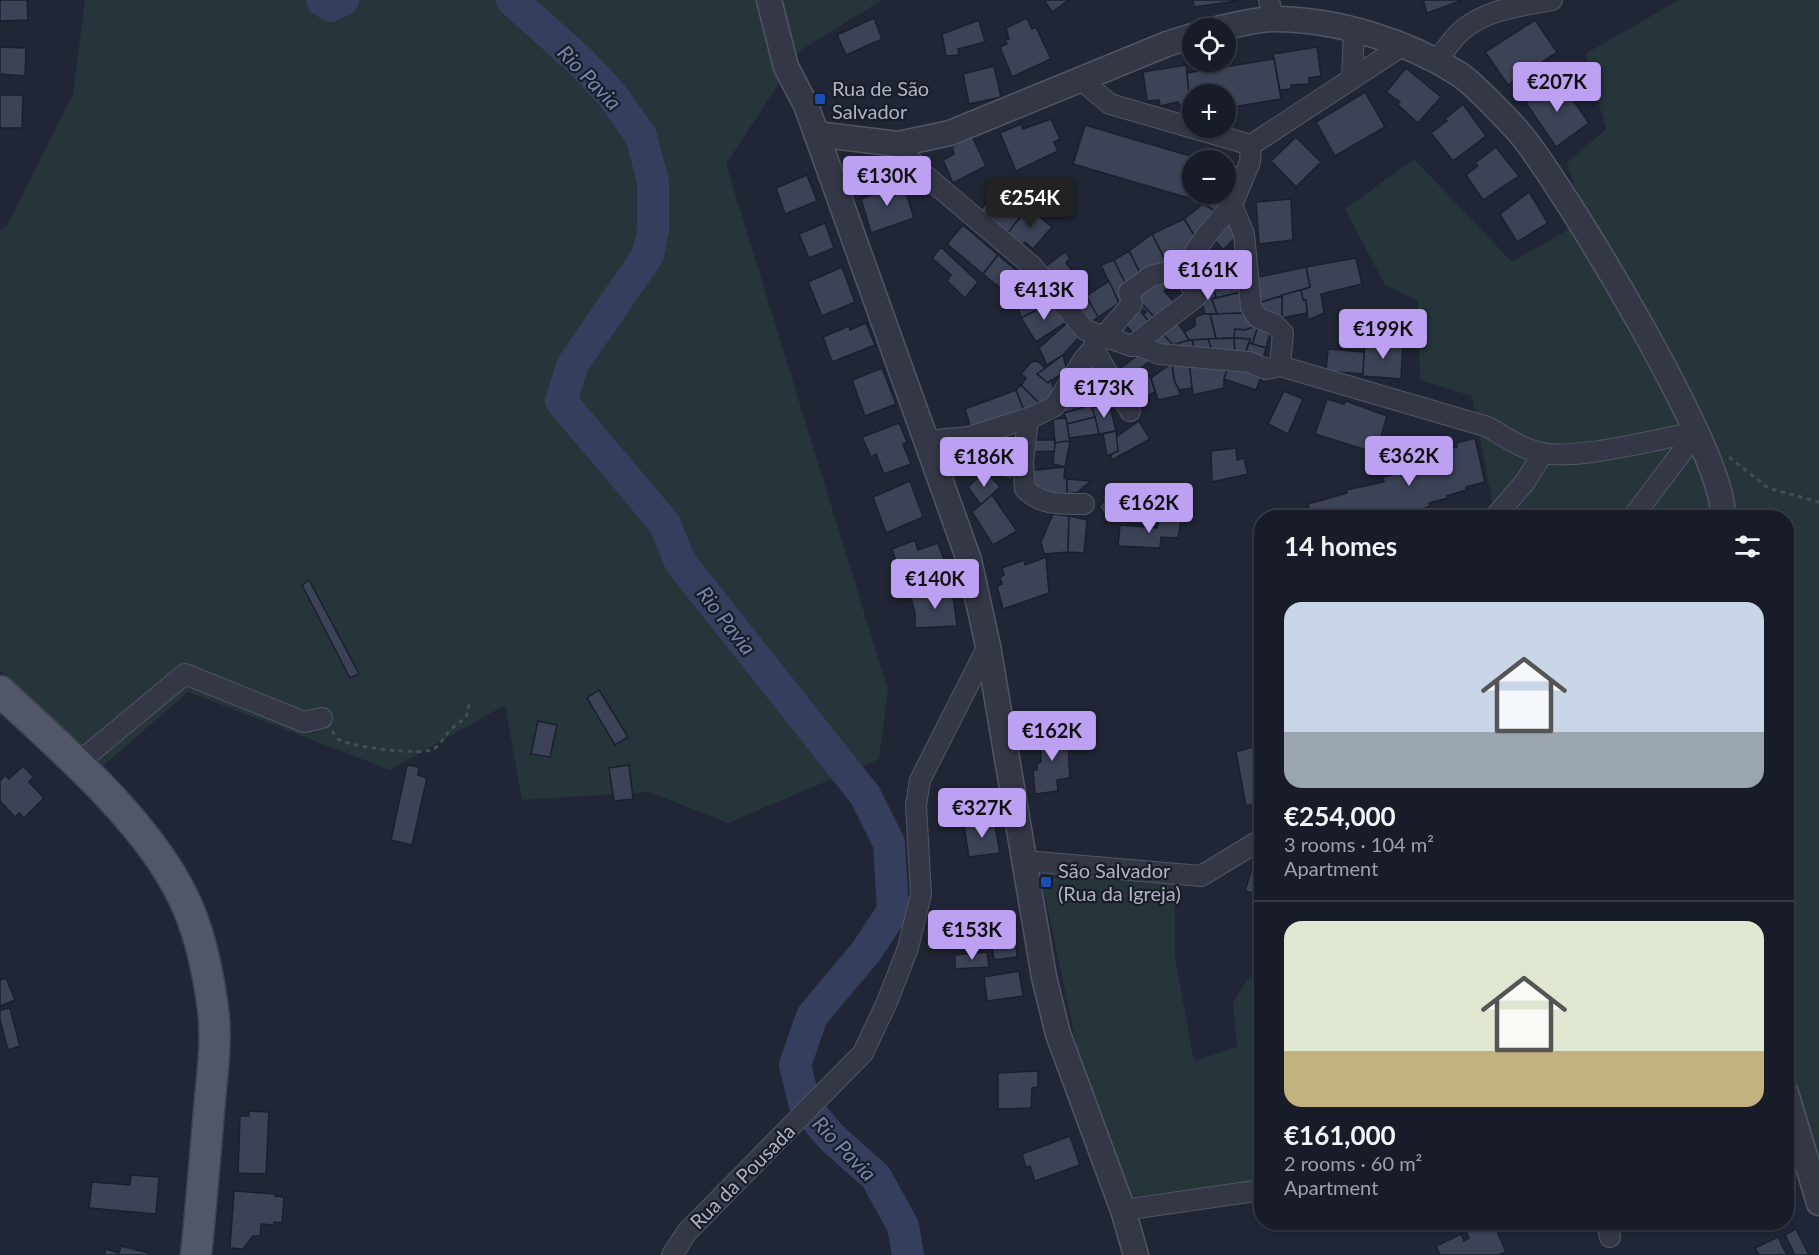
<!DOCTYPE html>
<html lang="en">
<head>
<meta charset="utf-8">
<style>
	:root { --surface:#181c28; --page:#212530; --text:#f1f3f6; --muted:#9fa1a8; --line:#363a45; --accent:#bca0f2 }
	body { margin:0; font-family:Lato,sans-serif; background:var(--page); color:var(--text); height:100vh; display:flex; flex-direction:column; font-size:22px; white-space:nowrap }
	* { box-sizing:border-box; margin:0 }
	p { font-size:20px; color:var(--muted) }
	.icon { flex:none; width:33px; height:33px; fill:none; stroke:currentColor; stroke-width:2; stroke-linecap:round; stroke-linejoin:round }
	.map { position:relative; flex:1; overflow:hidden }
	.drawer { position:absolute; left:1254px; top:510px; width:540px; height:720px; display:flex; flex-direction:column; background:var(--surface); border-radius:24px; box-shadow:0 2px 4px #0004,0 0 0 2px var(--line) }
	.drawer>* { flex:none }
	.fabs { position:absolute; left:1182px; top:18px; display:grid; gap:12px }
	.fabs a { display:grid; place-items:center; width:54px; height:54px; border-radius:50%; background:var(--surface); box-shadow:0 2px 4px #0004,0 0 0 2px var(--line); font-size:30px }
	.price { position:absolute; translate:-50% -51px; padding:0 14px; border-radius:6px; background:var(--accent); color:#111; font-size:20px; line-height:39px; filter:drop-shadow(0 2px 3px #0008) }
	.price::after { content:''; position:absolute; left:50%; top:36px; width:18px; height:14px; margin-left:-9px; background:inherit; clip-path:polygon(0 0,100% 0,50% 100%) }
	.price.current { background:#222; color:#fff }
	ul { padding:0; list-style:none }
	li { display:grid; align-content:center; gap:12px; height:318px; padding:0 30px }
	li+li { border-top:2px solid var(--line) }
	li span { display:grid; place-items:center; height:186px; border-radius:18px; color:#555 }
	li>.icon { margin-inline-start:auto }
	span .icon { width:108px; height:108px; fill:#fffc; stroke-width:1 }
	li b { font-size:26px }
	h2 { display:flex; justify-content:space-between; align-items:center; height:72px; padding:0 30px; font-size:26px }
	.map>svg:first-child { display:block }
</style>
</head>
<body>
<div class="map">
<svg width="1819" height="1255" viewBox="0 0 1819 1255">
	<rect width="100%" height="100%" fill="#202635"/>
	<!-- green -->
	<g fill="#25353a">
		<polygon points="85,0 882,0 801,50 726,164 888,690 879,759 728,823 649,792 522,800 505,705 390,770 188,692 102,767 0,670 0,230 7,226 73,94"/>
		<polygon points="1679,0 1819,0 1819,1158 1786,1102 1786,518 1495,517 1472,396 1420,380 1418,301 1385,285 1345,209 1414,159 1512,262 1564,232 1583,212 1567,163 1606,129 1585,54"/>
		<polygon points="1055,876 1175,884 1175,958 1194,1061 1237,1047 1233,1002 1256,967 1261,971 1262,1169 1253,1183 1228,1188 1215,1186 1130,1197 1084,1082 1044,890"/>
	</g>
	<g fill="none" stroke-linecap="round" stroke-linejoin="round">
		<!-- river -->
		<g stroke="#353e5c" stroke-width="32">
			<polyline points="322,0 331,6 343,0"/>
			<polyline points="512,0 580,61 612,95 641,136 653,181 653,231 648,255 573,364 561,401 665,524 680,562 865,795 889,843 893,911 865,953 812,1016 795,1065 805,1106 831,1137 876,1177 903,1226 908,1255"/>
		</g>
	</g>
	<!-- building -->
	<g fill="#3c4356" stroke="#1b1f2d" stroke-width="1.5">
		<polygon points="0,0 27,0 28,20 0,21"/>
		<polygon points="1044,0 1069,0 1052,12"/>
		<polygon points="1193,0 1237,0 1237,1 1194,7"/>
		<polygon points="1423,0 1463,0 1427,13"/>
		<polygon points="874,18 882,39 846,55 837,35"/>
		<polygon points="1027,18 1032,29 1036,27 1051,59 1012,77 1000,47 1007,44 1005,40 1009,39 1006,28"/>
		<polygon points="979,20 985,42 958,49 959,55 946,56 942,34"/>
		<polygon points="1535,20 1557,52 1508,85 1485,52"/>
		<polygon points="0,47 26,48 25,76 0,74"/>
		<polygon points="1317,47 1321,76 1309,78 1309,84 1291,85 1291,89 1280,90 1273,54"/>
		<polygon points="1274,59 1281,99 1226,108 1226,94 1192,94 1192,112 1190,113 1187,73"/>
		<polygon points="1186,65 1190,104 1179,105 1178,102 1160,106 1159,100 1147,101 1143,72"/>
		<polygon points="994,66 1001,97 969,104 963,74"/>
		<polygon points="1406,68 1441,97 1418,123 1397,104 1400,102 1386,92"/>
		<polygon points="1559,80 1589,123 1556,147 1526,103"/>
		<polygon points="1365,92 1385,127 1335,156 1316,122"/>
		<polygon points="0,95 23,95 22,128 0,128"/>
		<polygon points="1463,104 1486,136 1453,161 1431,133 1447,121 1445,119"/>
		<polygon points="1051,119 1060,139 1054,142 1058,151 1016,171 1000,133 1021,124 1023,129"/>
		<polygon points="1085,125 1204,160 1192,160 1192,199 1073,164"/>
		<polygon points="972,136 986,166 953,183 943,160 954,154 952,147"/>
		<polygon points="1296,137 1321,162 1296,187 1271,161"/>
		<polygon points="1496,147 1519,176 1483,200 1466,175 1478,166 1475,163"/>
		<polygon points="1231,162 1239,166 1231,191 1226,188 1226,171"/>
		<polygon points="807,175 817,201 785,214 776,188"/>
		<polygon points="902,180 914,218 871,233 861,199 877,193 875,189"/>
		<polygon points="1005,188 1028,207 1007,234 980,211 994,192 999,196"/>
		<polygon points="1226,188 1231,191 1219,213 1203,204 1210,194 1226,194"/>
		<polygon points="1529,192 1548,223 1517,242 1500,214"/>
		<polygon points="1291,199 1293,240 1259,244 1256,202"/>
		<polygon points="1203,204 1219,213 1197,240 1184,219"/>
		<polygon points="1028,207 1052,227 1033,249 1025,242 1022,245 1007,234"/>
		<polygon points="1225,218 1239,234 1223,250 1210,234"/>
		<polygon points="1184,219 1197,240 1180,264 1169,268 1152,234"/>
		<polygon points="825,223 834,248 809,258 799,234"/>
		<polygon points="963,225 998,255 983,274 947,244"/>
		<polygon points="1152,234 1169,268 1141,275 1129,251"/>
		<polygon points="1240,246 1242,260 1230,263 1217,271 1221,280 1212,283 1209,274 1203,276 1200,267"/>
		<polygon points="941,247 978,282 965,298 947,281 951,275 932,258"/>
		<polygon points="1129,251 1141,275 1126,285 1114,260"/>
		<polygon points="1065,252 1070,258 1066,263 1076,275 1070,279 1074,286 1060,295 1041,270"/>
		<polygon points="998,255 1032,283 1017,302 983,274"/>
		<polygon points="1356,258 1362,284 1321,294 1324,313 1308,320 1306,300 1303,300 1301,290 1310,287 1306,267"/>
		<polygon points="1114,260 1126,285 1126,297 1119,303 1101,265"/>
		<polygon points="842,267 855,302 822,316 808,282"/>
		<polygon points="1306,267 1310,287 1255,304 1254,278"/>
		<polygon points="1165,274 1173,287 1164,291 1177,305 1158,321 1133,294"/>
		<polygon points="1209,274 1213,286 1199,293 1193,280"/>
		<polygon points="1241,275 1241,292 1216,298 1212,283"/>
		<polygon points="1109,281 1119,303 1098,317 1086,296"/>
		<polygon points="1076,284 1084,297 1068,306 1060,295"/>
		<polygon points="1213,286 1216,298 1212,299 1217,314 1205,314 1199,293"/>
		<polygon points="1301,290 1303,300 1306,300 1307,313 1282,318 1282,295"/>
		<polygon points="1046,292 1054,301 1021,318 1018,307"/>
		<polygon points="1241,292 1245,313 1217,314 1212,299"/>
		<polygon points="1086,296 1098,317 1088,325 1070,305"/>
		<polygon points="1282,296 1282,318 1260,313 1255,304"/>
		<polygon points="1054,301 1065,323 1036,342 1021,318"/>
		<polygon points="1140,302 1158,321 1152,325 1143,315 1146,312 1138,305"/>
		<polygon points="1140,311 1152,325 1136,337 1125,324"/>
		<polygon points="1245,313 1254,327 1245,330 1235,329 1234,338 1216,339 1210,314"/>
		<polygon points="1203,314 1210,314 1216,339 1189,340 1184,332 1195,326 1195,317"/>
		<polygon points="1173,315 1184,332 1189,340 1173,345 1157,328"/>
		<polygon points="1069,321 1082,334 1063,355 1047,365 1039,348"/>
		<polygon points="866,323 875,345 832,362 823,337 849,326 850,330"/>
		<polygon points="1259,324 1271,329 1266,348 1252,344"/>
		<polygon points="1254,327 1257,329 1252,344 1249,343 1250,339 1234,338 1235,329 1245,330"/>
		<polygon points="1157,328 1176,348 1174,350 1147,339"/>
		<polygon points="1234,338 1250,339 1244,357 1235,356"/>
		<polygon points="1234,338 1235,356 1214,356 1208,339"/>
		<polygon points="1208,339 1214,356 1196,355 1192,340"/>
		<polygon points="1192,340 1196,355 1173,345 1189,340"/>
		<polygon points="1365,341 1403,344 1401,379 1362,376"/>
		<polygon points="1249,343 1266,348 1262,361 1244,357"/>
		<polygon points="1328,349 1364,352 1363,374 1326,371"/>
		<polygon points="1144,351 1154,358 1141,368 1151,378 1155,392 1147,396 1134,375 1122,379 1119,369"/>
		<polygon points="1063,355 1067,370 1048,383 1037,374"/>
		<polygon points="1172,359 1189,361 1192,388 1179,390 1174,380"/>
		<polygon points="1037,361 1045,368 1037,374 1048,383 1051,380 1054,391 1051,398 1041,405 1021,385 1026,378 1021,374 1031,362"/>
		<polygon points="1189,361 1230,362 1224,379 1224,388 1193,395"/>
		<polygon points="1230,362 1263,372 1256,390 1224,379"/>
		<polygon points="1172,363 1174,380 1181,395 1158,400 1151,378"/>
		<polygon points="882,368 896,404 865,416 852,380"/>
		<polygon points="1082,377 1094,379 1109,402 1092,408"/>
		<polygon points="1082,377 1091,405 1064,413 1061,402"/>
		<polygon points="1021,385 1041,405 1024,411 1016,390"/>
		<polygon points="1016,390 1024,411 971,429 965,409"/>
		<polygon points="1284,391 1303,399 1288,434 1268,424"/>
		<polygon points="1327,399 1344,404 1346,401 1387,416 1376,453 1315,434"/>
		<polygon points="1109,402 1116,431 1099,434 1092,408"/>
		<polygon points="1091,405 1095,417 1067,424 1064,413"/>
		<polygon points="1095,417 1099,434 1069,438 1067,424"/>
		<polygon points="1066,418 1070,442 1055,443 1053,419"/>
		<polygon points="1139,421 1150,439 1112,460 1111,454 1118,451 1116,437"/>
		<polygon points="899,423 907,442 903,444 911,464 884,474 876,454 871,457 862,437"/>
		<polygon points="1116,431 1118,451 1107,456 1103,434"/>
		<polygon points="986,434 990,443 987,447 951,468 943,454 964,441"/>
		<polygon points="1475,438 1485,482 1466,487 1466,490 1447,496 1448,498 1429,503 1430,506 1402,518 1311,518 1308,504 1347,493 1346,490 1384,482 1383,477 1401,473 1401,466 1438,455 1437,451 1457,447 1456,443"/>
		<polygon points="1031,440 1055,440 1055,451 1029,452"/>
		<polygon points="1066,441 1070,442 1065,467 1053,464 1055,443"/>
		<polygon points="990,443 1022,454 1011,480 984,468 987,459 983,457"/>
		<polygon points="1236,448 1237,460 1244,458 1248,474 1212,482 1211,451"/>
		<polygon points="1065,467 1064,478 1067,479 1067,494 1039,496 1028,471"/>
		<polygon points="985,471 1000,487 981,505 968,487"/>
		<polygon points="1067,479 1091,481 1078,492 1067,494"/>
		<polygon points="910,481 923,517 886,533 873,497"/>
		<polygon points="1112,487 1132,514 1122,521 1119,517 1111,523 1099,507 1104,501 1102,497"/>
		<polygon points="992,495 1017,531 993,545 972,512"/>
		<polygon points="1053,514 1069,516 1068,552 1044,554 1041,542"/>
		<polygon points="1069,516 1087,520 1084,553 1068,552"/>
		<polygon points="1159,519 1181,520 1178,538 1161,537 1160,548 1118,546 1120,525 1157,528"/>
		<polygon points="915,540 918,550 938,543 946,565 921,575 918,567 900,574 892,549"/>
		<polygon points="1046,557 1049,593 1003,609 997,586 1002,584 1000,577 1004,575 1002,568 1024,560 1025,565"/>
		<polygon points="309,580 359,674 350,678 302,585"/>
		<polygon points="952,588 957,626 915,628 915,613 911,598"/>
		<polygon points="599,690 628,737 615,745 587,698"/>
		<polygon points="538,721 557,725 550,757 531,754"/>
		<polygon points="1067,729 1070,778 1057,780 1058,791 1035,794 1033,770 1037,770 1037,763 1041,762 1040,733"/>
		<polygon points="1262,744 1262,802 1246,806 1236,752"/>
		<polygon points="407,765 419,767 418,775 427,778 412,845 391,840"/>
		<polygon points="629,765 633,799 614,801 609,768"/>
		<polygon points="23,766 34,777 29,782 44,798 24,818 19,813 15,817 0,801 0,781 5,775 9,779"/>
		<polygon points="994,820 1000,853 969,857 964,826"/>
		<polygon points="1262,855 1262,908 1257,906 1260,895 1245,891 1254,862 1259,863"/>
		<polygon points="1014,921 1017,957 994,960 989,925"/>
		<polygon points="987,952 989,967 955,969 955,955"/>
		<polygon points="1019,971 1023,996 987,1001 984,977"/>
		<polygon points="6,978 15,1000 0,1006 0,980"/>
		<polygon points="10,1008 20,1046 8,1050 0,1020 0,1010"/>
		<polygon points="1038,1071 1038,1087 1032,1088 1031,1108 998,1109 998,1073"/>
		<polygon points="249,1111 269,1112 266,1174 238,1173 240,1116 249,1116"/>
		<polygon points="1070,1136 1080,1165 1035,1181 1030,1166 1026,1168 1022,1154"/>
		<polygon points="131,1175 159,1177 156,1214 89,1208 92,1182 130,1185"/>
		<polygon points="234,1191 275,1194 275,1196 284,1197 282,1223 274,1222 274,1225 261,1224 260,1236 253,1236 243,1249 230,1248"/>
		<polygon points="1462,1222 1493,1222 1506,1252 1499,1255 1440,1255 1436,1246 1461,1234 1464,1241 1469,1238"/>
		<polygon points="1796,1229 1809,1255 1795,1255 1785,1235"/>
		<polygon points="1778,1237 1787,1255 1759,1255 1755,1248"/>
		<polygon points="121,1246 149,1253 148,1255 104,1255 106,1249 119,1253"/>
	</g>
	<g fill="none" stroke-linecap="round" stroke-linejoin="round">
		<defs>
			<g id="minor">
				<polyline points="1269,0 1273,19"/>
				<path d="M1436 61C1444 52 1451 41 1460 32 1486 9 1520 6 1552 0"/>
				<polyline points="1352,77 1354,31"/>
				<polyline points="1081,80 1110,104 1251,145 1405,44"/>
				<polyline points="898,144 920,171 1032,266 1085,330 1132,346 1141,346 1159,354 1249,362 1266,369 1280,366"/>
				<path d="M1251 145 1250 162 1232 205 1244 234 1251 307 1258 318 1274 324 1283 333 1280 366 1488 427C1505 437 1522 449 1542 453 1580 460 1656 439 1697 432"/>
				<polyline points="1132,346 1196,297 1184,268"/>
				<polyline points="1093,348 1130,411"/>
				<path d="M1028 419 1023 462 1025 489C1043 506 1061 504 1084 504"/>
				<polyline points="926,441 969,437 1035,416 1055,406 1084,359 1132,304 1129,292 1151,276 1184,268 1206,236 1232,205"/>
				<polyline points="1494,518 1525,482 1543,453"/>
				<polyline points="1632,518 1697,432"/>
				<polyline points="78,763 185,674 304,722 322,718"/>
				<polyline points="1025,861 1201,876 1262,839"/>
				<polyline points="1123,1210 1262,1190"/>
				<polyline points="1607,1222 1610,1237"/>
				<polyline points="672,1255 687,1232 863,1053 887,1002 908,948 921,894 916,805 920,780 988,646"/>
			</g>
			<g id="tertiary">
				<polyline points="769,0 786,67 806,105 969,560 988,646 1044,977 1058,1034 1123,1210 1136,1255"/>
				<path d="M1220 28C1237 25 1257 19 1274 19 1336 19 1407 41 1459 74 1474 84 1505 117 1518 131 1558 177 1735 468 1722 518"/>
				<polyline points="816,134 898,144 950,133 1167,44 1192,36"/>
				<polyline points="1786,1093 1819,1203"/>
			</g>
			<path id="primary" d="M0 691C62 749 146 820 183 897 199 929 207 967 212 1002 218 1037 212 1075 209 1110 205 1159 201 1207 196 1255"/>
		</defs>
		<!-- minor casing -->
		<use href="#minor" stroke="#515564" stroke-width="22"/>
		<!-- tertiary casing -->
		<use href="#tertiary" stroke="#515564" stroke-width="27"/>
		<!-- primary casing -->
		<use href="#primary" stroke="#3d4150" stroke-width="33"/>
		<!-- path -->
		<g stroke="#425056" stroke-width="3" stroke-dasharray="4.5 4.5" stroke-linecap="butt">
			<polyline points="1729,457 1768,488 1819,502"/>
			<path d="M332 731C333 732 337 738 338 739 349 747 418 755 431 750 440 747 444 737 450 730 461 720 472 717 468 701"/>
		</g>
		<!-- minor -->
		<use href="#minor" stroke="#343846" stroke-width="20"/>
		<!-- tertiary -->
		<use href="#tertiary" stroke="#343846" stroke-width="24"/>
		<!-- primary -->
		<use href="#primary" stroke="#515766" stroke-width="30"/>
	</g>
	<!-- markers -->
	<g fill="#1a4fb4" stroke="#191d2b" stroke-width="2">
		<rect x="814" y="93" width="12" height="12" rx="3"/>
		<rect x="1040" y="876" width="12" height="12" rx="3"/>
	</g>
	<g text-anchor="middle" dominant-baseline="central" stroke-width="4.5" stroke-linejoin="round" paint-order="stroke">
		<!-- poi labels -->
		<g font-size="20" fill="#aeb2c3" stroke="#191d2b" text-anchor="start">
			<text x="832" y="88">Rua de São<tspan x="832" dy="23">Salvador</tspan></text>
			<text x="1058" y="870">São Salvador<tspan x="1058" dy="23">(Rua da Igreja)</tspan></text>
		</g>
		<!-- street labels -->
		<g font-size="20" fill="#aeb2c3" stroke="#191d2b">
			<text transform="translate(742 1176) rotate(-45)">Rua da Pousada</text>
		</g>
		<!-- water labels -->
		<g font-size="21" font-style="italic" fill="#7784aa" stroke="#191d2b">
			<text transform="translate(590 77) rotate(46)">Rio Pavia</text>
			<text transform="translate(727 620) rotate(52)">Rio Pavia</text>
			<text transform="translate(845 1148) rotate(46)">Rio Pavia</text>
		</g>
	</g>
</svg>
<div class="fabs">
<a><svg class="icon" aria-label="locate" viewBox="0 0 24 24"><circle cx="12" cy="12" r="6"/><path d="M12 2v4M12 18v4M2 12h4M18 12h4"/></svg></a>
<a>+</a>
<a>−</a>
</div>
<b class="price" style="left:1557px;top:113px">€207K</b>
<b class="price" style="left:887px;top:207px">€130K</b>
<b class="price current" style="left:1030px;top:229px">€254K</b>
<b class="price" style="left:1208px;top:301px">€161K</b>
<b class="price" style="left:1044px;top:321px">€413K</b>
<b class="price" style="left:1383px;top:360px">€199K</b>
<b class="price" style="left:1104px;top:419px">€173K</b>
<b class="price" style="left:1409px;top:487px">€362K</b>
<b class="price" style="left:984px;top:488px">€186K</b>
<b class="price" style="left:1149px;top:534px">€162K</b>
<b class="price" style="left:935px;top:610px">€140K</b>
<b class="price" style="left:1052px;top:762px">€162K</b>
<b class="price" style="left:982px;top:839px">€327K</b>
<b class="price" style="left:972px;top:961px">€153K</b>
<section class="drawer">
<h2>14 homes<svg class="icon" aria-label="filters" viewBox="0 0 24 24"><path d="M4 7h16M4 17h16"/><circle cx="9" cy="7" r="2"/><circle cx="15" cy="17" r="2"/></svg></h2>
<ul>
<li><span style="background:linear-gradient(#c9d6e8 70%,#9aa5b1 0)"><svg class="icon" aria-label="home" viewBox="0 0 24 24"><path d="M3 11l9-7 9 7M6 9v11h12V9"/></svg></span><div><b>€254,000</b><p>3 rooms · 104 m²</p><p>Apartment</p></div></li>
<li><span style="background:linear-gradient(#dfe7d0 70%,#c2b280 0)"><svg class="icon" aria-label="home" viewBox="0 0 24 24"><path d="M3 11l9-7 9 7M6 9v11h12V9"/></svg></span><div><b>€161,000</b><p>2 rooms · 60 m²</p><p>Apartment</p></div></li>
</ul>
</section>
</div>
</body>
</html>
